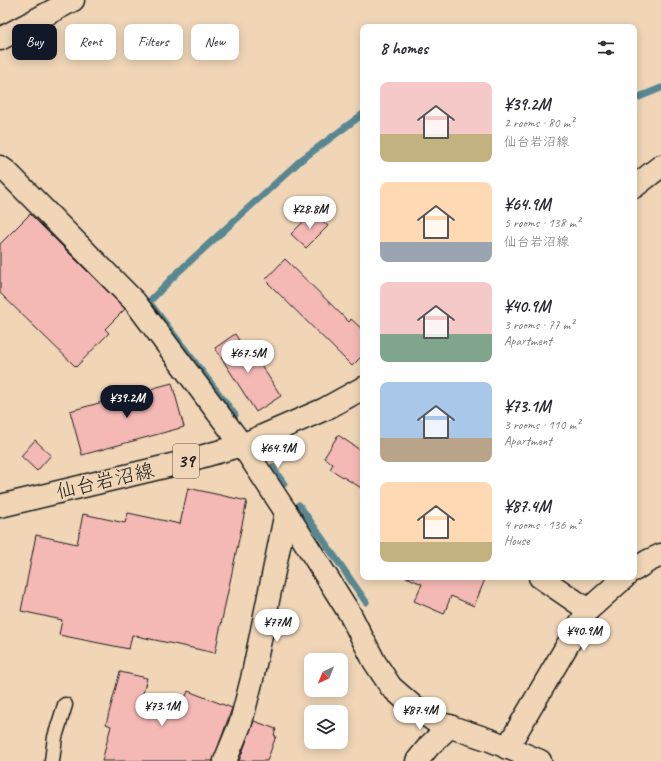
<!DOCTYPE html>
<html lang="en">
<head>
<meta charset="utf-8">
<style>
	:root { --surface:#fff; --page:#f7f7f7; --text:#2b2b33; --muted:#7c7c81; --accent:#111827 }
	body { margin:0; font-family:Caveat,"Klee One",sans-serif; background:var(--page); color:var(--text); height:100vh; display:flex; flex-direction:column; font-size:15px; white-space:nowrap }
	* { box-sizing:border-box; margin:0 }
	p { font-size:13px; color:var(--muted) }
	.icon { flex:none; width:22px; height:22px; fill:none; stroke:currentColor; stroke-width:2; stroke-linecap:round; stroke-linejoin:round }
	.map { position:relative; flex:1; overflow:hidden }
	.side { position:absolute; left:360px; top:24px; width:277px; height:556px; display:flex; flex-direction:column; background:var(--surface); border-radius:8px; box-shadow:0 2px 10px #0003 }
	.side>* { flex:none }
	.banner { position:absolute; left:12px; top:24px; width:288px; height:36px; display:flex; gap:8px }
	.needle { width:26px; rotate:223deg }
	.fabs { position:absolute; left:304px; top:653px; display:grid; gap:8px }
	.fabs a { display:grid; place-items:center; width:44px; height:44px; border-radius:8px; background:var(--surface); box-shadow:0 2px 10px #0003; font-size:20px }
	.price { position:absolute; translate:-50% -34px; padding:0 9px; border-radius:14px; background:#fff; color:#222; font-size:13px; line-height:26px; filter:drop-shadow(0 1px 2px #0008) }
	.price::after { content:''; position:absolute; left:50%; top:24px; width:12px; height:9px; margin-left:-6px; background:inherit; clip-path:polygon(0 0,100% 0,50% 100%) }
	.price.active { background:var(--accent); color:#fff }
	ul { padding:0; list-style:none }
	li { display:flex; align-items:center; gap:12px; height:100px; padding:0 20px }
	li span { display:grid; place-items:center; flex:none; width:112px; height:80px; border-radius:8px; color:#555 }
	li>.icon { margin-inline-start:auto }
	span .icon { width:48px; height:48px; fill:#fffc; stroke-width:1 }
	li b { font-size:17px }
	h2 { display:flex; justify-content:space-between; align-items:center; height:48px; padding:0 20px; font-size:17px }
	.chip { padding:0 14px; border-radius:8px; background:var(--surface); box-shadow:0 2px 10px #0003; font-size:14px; line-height:36px }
	.chip.active { background:var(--accent); color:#fff }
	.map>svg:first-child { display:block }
</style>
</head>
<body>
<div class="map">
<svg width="661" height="761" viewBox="0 0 661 761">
	<rect width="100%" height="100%" fill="#f0d6b7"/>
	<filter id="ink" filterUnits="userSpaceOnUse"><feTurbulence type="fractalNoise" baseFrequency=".025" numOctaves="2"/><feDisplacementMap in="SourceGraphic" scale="8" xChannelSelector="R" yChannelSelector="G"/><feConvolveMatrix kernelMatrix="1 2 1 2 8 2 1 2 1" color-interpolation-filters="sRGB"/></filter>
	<g filter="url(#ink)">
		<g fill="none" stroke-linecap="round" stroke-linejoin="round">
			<!-- stream -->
			<g stroke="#598792" stroke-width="7">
				<polyline points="634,99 661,88"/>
				<polyline points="235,415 149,302 176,274 301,160 363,114"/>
				<polyline points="272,467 284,484"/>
				<polyline points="299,505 366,602"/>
			</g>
		</g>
		<!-- building -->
		<g fill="#f5b9b5" stroke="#1c1c1c">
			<polygon points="313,212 328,226 306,248 291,234"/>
			<polygon points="30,214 125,309 105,329 109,333 76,367 0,293 0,244"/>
			<polygon points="285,259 349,322 351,319 363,330 363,355 352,366 265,280"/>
			<polygon points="235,334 249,356 254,354 281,396 256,412 215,348"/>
			<polygon points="172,383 184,427 82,455 70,411"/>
			<polygon points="338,435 363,452 363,489 330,469 333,464 324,458"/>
			<polygon points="35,440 51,455 37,471 21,456"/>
			<polygon points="188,488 247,501 215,653 132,635 129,649 59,635 62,620 21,611 36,535 77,544 83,514 125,523 128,513 180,524"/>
			<polygon points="406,577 486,577 474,606 451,596 444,614 414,601 422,584"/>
			<polygon points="120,672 147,678 141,701 180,711 188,691 232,708 213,761 102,761 111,726 106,724"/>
			<polygon points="254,721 276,729 274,735 276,736 267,761 239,761"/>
		</g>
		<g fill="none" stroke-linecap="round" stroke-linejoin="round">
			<defs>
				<polyline id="lane" points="52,761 55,737 65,705"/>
				<g id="street">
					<polyline points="0,39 73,0"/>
					<polyline points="0,167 7,172 135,302 242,445 286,512 350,614 374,661 391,687 414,707 436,722 490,740 540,761"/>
					<polyline points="634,570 648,561 661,555"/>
					<polyline points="588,610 625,577"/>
					<polyline points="507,748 588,610 540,577"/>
					<polyline points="225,761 241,722 252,679 286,512"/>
					<polyline points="417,761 429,746 450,726"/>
				</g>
				<g id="primary">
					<polyline points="634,187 661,166"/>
					<polyline points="0,506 176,464 242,445 325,409 363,388"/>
				</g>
			</defs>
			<!-- lane casing -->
			<use href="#lane" stroke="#1c1c1c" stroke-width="17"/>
			<!-- street casing -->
			<use href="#street" stroke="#1c1c1c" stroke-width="25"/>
			<!-- primary casing -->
			<use href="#primary" stroke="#1c1c1c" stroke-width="25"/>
			<!-- lane -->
			<use href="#lane" stroke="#f0d6b7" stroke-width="14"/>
			<!-- street -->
			<use href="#street" stroke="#f0d6b7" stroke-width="22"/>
			<!-- primary -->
			<use href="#primary" stroke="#f0d6b7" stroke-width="22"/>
		</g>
	</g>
	<g text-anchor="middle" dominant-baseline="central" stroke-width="3" stroke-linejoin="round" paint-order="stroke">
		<!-- shield labels -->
		<rect fill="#f0d6b7" stroke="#5c544a" stroke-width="1" x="173" y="444" width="26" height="34" rx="3"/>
		<g font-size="19" font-weight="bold" fill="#1c1c1c">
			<text x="186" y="461">39</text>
		</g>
		<!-- street labels -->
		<g font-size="20" fill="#1c1c1c" stroke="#f0d6b7">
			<text transform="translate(105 481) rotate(-13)">仙台岩沼線</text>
		</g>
	</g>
</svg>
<div class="fabs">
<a><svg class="needle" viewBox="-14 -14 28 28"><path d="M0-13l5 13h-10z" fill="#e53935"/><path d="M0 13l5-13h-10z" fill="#7c7c81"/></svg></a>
<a><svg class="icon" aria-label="layers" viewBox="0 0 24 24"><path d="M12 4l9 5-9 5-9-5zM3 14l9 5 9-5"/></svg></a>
</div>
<b class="price" style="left:310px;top:230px">¥28.8M</b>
<b class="price" style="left:248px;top:374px">¥67.5M</b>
<b class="price active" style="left:127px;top:419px">¥39.2M</b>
<b class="price" style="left:278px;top:469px">¥64.9M</b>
<b class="price" style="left:277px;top:643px">¥77M</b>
<b class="price" style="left:584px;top:652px">¥40.9M</b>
<b class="price" style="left:162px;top:727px">¥73.1M</b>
<b class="price" style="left:420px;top:731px">¥87.4M</b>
<div class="banner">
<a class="chip active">Buy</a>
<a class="chip">Rent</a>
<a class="chip">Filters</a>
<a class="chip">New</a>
</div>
<section class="side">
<h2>8 homes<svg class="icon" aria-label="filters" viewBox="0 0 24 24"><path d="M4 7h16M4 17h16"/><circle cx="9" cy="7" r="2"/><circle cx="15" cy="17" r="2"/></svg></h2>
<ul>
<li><span style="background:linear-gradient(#f6c9c9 65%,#c2b280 0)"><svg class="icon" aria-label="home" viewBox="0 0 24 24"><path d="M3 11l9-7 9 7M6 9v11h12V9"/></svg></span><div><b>¥39.2M</b><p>2 rooms · 80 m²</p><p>仙台岩沼線</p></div></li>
<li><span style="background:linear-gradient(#ffd9b3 75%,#9aa5b1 0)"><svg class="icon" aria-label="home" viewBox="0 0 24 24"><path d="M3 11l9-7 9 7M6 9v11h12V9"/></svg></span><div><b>¥64.9M</b><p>5 rooms · 138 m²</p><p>仙台岩沼線</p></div></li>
<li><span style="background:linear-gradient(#f6c9c9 65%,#7fa58c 0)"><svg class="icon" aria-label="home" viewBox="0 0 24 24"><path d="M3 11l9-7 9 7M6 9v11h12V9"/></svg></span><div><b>¥40.9M</b><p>3 rooms · 77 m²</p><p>Apartment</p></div></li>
<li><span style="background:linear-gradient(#a9c7e8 70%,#b9a48a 0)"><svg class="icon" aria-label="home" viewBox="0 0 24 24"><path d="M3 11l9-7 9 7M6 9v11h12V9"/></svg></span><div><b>¥73.1M</b><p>3 rooms · 110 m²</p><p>Apartment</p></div></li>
<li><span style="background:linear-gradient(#ffd9b3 75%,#c2b280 0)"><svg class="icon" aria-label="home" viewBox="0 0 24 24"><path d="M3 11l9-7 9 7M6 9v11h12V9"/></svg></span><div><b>¥87.4M</b><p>4 rooms · 136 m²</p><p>House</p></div></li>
</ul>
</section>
</div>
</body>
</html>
